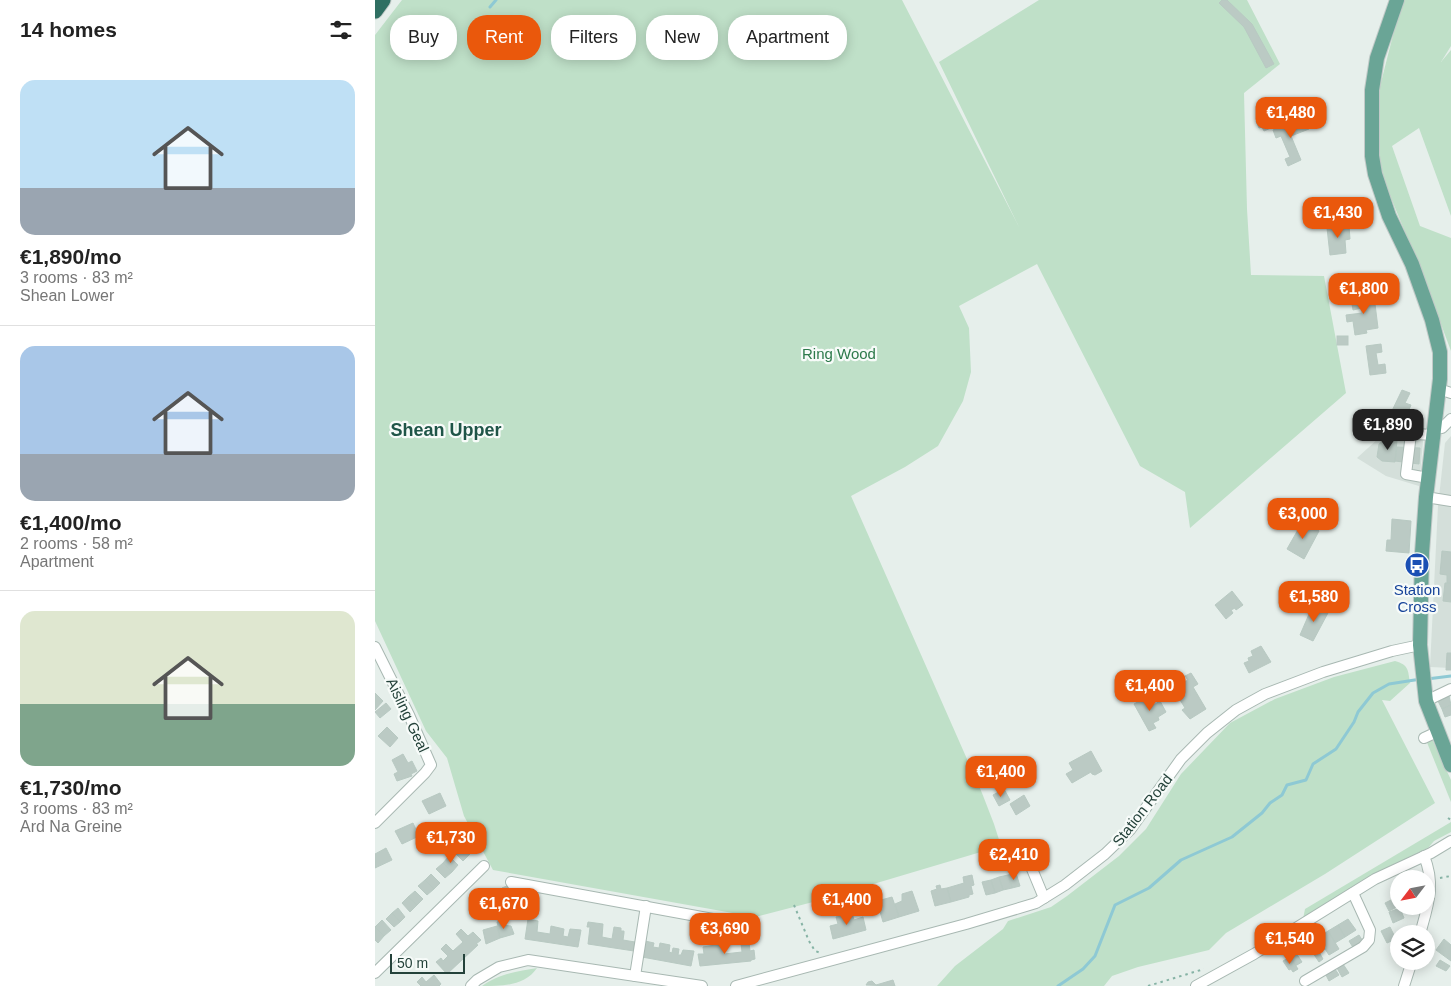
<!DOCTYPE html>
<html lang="en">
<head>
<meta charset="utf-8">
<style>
	:root { --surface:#fff; --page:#f6f6f6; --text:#222; --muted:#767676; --line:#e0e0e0; --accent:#ea580c }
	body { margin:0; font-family:Arial,sans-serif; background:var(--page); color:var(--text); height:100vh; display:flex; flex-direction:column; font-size:19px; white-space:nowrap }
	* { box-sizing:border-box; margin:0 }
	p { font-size:16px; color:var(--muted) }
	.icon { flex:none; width:28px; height:28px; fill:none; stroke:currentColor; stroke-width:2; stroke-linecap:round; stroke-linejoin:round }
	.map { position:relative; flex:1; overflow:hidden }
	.drawer { display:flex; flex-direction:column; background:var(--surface); width:375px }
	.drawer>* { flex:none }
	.guide { position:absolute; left:15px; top:15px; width:475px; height:45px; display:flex; gap:10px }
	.needle { width:32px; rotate:238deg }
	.buttons { position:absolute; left:1015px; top:870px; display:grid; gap:10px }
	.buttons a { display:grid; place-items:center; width:45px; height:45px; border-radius:50%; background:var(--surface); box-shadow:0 2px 12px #0003; font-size:25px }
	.scale { position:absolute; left:15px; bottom:12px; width:75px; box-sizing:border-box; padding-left:5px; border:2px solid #24423a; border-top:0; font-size:14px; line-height:18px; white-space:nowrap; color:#24423a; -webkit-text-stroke:4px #f7fbf9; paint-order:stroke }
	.price { position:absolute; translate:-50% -42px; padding:0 11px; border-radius:10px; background:var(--accent); color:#fff; font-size:16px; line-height:32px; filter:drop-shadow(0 1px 2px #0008) }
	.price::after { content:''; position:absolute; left:50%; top:30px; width:15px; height:11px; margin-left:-8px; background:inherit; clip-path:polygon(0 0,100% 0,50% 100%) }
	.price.active { background:#222; color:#fff }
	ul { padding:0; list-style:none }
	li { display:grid; align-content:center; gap:10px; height:265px; padding:0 20px }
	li+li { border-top:1px solid var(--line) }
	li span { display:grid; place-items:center; height:155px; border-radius:15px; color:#555 }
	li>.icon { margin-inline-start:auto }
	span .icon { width:90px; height:90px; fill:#fffc; stroke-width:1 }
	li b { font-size:21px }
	h2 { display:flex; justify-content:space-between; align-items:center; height:60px; padding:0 20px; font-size:21px }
	.pill { padding:0 18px; border-radius:20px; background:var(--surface); box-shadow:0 2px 12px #0003; font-size:18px; line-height:45px }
	.pill.active { background:var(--accent); color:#fff }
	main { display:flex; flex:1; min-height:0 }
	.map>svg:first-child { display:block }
</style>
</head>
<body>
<main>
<section class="drawer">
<h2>14 homes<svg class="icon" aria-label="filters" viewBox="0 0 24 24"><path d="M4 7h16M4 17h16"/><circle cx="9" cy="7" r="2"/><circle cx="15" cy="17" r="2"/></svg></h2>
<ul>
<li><span style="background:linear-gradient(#bfe0f5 70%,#9aa5b1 0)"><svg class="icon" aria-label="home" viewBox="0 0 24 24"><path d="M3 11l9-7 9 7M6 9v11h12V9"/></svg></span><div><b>€1,890/mo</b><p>3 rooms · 83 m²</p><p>Shean Lower</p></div></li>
<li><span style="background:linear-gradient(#a9c7e8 70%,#9aa5b1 0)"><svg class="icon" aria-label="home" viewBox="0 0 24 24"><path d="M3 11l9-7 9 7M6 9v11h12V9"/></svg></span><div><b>€1,400/mo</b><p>2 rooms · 58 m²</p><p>Apartment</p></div></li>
<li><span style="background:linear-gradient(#dfe7d0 60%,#7fa58c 0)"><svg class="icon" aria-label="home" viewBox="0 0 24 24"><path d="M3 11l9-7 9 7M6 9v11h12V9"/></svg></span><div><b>€1,730/mo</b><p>3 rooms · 83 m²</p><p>Ard Na Greine</p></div></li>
</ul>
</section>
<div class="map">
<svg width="1076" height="986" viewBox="0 0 1076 986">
	<rect width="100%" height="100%" fill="#e6efeb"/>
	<!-- built -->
	<g fill="#d4dfda">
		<polygon points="1011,424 1023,430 1049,430 1044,486 1011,476 982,458 1004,438"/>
		<polygon points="1076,436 1076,668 1055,667 1063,506 1070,443"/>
	</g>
	<!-- green -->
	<g fill="#bfe0c8">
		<polygon points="27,0 527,0 644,227 564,62 664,0 872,0 905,64 869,93 872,209 876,275 949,276 971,393 815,528 810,492 765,466 662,264 584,306 594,328 596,372 588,401 563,446 530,467 476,496 607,793 619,824 626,846 438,902 380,917 118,870 89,816 72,758 51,731 0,621 0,35"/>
		<polygon points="1027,0 1076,0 1076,46 1066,62 1076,50 1076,216 1044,128 1017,146 1045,226 1076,238 1076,351 1045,268 1004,169 1002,98"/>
		<path d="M1020 661C1034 665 1033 670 1035 683L1015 701 1007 700 1060 803 950 874 851 933 834 950 763 967 737 976 729 986H562L580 966 628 929 633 921 676 907 692 896 744 856 771 829 806 774 855 723 900 699 959 677Z"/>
		<polygon points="1057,739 1076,780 1076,802 1051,740"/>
		<polygon points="1076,822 1076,832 1059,841 1053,848 991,878 928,919 930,909"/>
		<path d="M162 968C150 986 127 986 107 986 123 974 143 971 162 968Z"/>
	</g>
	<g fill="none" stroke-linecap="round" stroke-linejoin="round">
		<!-- stream -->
		<g stroke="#8ec9d4" stroke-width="3">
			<polyline points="115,7 121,0"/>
			<polyline points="1052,679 1076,676"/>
			<polyline points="683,986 708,969 720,956 740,905 774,888 806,860 857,837 887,813 895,803 907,795 912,785 931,780 938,764 961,749 979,722 983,712 998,693 1014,684 1046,679"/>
		</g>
	</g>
	<!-- building -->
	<g fill="#bbcac4" stroke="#b8c9c2">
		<polygon points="847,0 852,0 877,24 899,64 891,68 869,27 844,3"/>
		<polygon points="894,117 898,127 889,131 887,127 884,128 881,121 884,119 885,121"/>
		<polygon points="930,120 934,129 916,136 926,160 913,166 910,159 915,157 906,136 901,138 898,130 920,121 921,124"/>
		<polygon points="974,226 975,239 970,240 971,253 955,255 952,228"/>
		<polygon points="999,296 1003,328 991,330 992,333 980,335 978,321 972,322 971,315 987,313 987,308 978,310 976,298"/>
		<rect x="962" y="336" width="11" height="9"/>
		<polygon points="1006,344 1007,352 1001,353 1003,365 1010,364 1011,373 995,375 991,346"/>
		<polygon points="1027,390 1035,393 1030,403 1036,405 1028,424 1014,417"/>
		<polygon points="1011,439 1022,440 1020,462 1007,461 1002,457 1004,444"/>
		<polygon points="1022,447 1045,448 1044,464 1020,461"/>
		<polygon points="1017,519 1036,521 1034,553 1011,551 1012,540 1016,540"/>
		<polygon points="928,521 944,531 929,559 912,549"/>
		<polygon points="1067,551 1076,552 1076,585 1072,584 1072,575 1065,574"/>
		<polygon points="1070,583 1076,583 1076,602 1068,601"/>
		<polygon points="961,590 971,595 965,607 954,602"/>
		<polygon points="857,591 868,605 861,610 860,608 856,610 858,613 851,619 840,605"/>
		<polygon points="938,605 954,611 938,641 925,635"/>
		<polygon points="886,646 896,662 874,673 869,663 874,661 873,658 878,656 876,651"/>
		<polygon points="1072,653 1076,653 1076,670 1071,670"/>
		<polygon points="816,673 823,684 818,687 831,709 815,719 807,710 810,708 802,695 806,693 802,686 813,680 810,676"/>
		<polygon points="0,693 8,701 0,710"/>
		<polygon points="1074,696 1076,705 1067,709 1063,701"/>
		<polygon points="772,697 777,706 785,701 791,712 783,717 784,720 778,723 781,728 774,731 759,704"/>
		<polygon points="11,703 16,709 5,718 0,712"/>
		<polygon points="1076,705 1076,715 1070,717 1067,709"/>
		<polygon points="12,727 23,738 15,747 3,736"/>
		<polygon points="716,751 727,771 720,775 717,774 716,772 697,783 691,774 698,770 694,763"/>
		<polygon points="28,754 33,763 37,761 42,771 36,774 37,776 22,781 19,774 23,772 17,760"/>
		<polygon points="629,789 635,800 624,806 618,795"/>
		<polygon points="65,793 71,806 54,814 47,801"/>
		<polygon points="649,795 655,806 641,815 635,804"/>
		<polygon points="38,823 44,836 27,844 20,831"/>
		<polygon points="91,839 101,848 94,855 85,846"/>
		<polygon points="85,846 94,855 88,861 79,852"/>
		<polygon points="11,848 17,860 0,868 0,854"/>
		<polygon points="74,856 83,865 77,872 68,863"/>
		<polygon points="68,863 77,872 70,878 61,869"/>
		<polygon points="641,873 645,886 637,888 633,875"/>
		<polygon points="56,874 65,883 59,889 50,880"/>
		<polygon points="597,875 599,885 596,886 598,894 594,895 594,897 576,902 572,888 589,883 588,877"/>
		<polygon points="633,875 637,888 628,890 624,877"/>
		<polygon points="624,877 628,890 620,893 616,880"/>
		<polygon points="50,880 59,889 52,895 43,886"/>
		<polygon points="616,880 620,893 611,895 607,882"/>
		<polygon points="134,885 139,895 131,898 127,888"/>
		<polygon points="565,885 566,889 572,888 576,902 560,906 556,891 562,889 561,886"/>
		<polygon points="40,891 48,899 42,905 33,897"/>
		<polygon points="537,891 544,911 524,917 520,904 527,901 527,894"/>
		<polygon points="33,897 42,905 35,912 27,903"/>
		<polygon points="517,897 524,917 508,922 504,908 508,907 506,900"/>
		<polygon points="1020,898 1024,906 1014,911 1010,903"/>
		<polygon points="23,908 30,917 25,922 17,913"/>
		<polygon points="1025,908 1029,918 1018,923 1014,912"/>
		<polygon points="17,913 25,922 19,927 11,919"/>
		<polygon points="477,913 479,920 488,917 491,930 458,939 455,926 463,924 461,917 467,916 469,922 472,921 470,915"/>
		<polygon points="153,919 163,921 162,932 175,934 176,926 189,929 188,936 193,937 195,929 206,930 203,947 150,939"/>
		<polygon points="973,919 981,930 970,937 963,925"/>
		<polygon points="7,920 16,930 9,936 0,927"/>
		<polygon points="126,921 127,925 136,926 139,934 125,938 122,926 123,926 122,922"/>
		<polygon points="213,922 228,924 227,937 237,939 239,927 246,928 246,931 249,931 249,933 248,940 260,942 259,951 213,944 215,927 212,927"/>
		<polygon points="963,925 970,937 960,943 953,931"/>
		<polygon points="122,926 125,938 111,944 108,930"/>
		<polygon points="0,927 9,936 3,943 0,940"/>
		<polygon points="1015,927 1021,939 1012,943 1006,931"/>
		<polygon points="86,929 93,936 98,932 106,940 101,944 103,945 72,974 61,962 66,958 68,961 73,956 66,949 71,944 78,951 88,942 81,934"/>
		<polygon points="953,931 964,949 954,955 943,938"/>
		<polygon points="984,935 989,943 979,949 974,941"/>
		<polygon points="943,938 950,949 944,952 948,959 944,962 932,944"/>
		<polygon points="1069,939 1076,945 1076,961 1061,950"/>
		<polygon points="270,941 279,943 278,947 284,948 285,943 295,945 294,952 297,953 298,948 304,949 303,955 306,955 308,950 319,951 316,966 267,957"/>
		<polygon points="374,942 375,951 379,950 380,959 376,960 376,961 325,966 323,954 329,954 328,947 347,944 349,954 367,952 366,943"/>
		<polygon points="921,953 927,962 920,966 915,957"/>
		<polygon points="915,957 923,969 918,972 916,969 914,970 908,961"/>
		<polygon points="1065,960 1075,966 1071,971 1061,966"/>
		<polygon points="968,964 974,973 967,977 962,968"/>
		<polygon points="960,969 964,975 954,981 951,975"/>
		<polygon points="59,975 66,984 64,986 46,986 42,982 47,977 51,982"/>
		<polygon points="518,980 520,986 491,985 493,982 497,981 501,985"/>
	</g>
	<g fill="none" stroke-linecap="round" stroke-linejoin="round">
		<defs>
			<g id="minor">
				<polyline points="1064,389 1076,393"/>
				<polyline points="1059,426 1067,428 1076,419"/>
				<polyline points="1010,429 1024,433 1058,435"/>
				<polyline points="1036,434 1031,474 1053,478"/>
				<polyline points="1051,497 1076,501"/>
				<polyline points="0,647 34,715 56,765 50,773 0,823"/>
				<polyline points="1051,701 1076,689"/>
				<polyline points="1049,738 1062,732"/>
				<polyline points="657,862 657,869 669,898"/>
				<polyline points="144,894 136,882 365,924 367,928"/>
				<path d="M1045 934C1053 905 1061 885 1049 856"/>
				<polyline points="0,973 109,866"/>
				<polyline points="260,976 271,906"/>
				<polyline points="930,981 988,947 994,940 995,930 978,893"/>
				<polyline points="96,986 102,980 124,967 153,960 327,986"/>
				<polyline points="361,986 591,924 661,903 690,885 730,854 755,830 806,759 832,733 861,710 890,694 948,672 1017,651 1045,645"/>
				<polyline points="821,986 879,954 1000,879 1056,853 1076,841"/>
				<polyline points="1029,986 1037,961"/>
			</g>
			<polyline id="major" points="1022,0 1002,58 997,90 997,156 1000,174 1014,216 1037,264 1057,320 1065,352 1065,379 1051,497 1047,553 1045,645 1051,701 1076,765"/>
			<polyline id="highway" points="0,11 8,0"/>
		</defs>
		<!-- minor casing -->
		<use href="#minor" stroke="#a8b8b2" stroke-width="12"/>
		<!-- major casing -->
		<use href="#major" stroke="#c2cac8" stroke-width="16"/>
		<!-- highway casing -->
		<use href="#highway" stroke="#c2cac8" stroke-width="17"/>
		<!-- path -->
		<g stroke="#86b3a5" stroke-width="2" stroke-dasharray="2.5 4" stroke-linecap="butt">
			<polyline points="1073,818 1076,820"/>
			<polyline points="1065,878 1076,876"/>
			<polyline points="419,905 434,941 440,951 446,953"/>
			<polyline points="773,986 829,969"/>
		</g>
		<!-- minor -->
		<use href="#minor" stroke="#fff" stroke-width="10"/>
		<!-- major -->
		<use href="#major" stroke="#6aa596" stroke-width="14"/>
		<!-- highway -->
		<use href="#highway" stroke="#2f6f62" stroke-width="15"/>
	</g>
	<!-- icons -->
	<defs>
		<symbol id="bus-disc" viewBox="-11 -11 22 22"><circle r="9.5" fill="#1a4fb4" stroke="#f7fbf9"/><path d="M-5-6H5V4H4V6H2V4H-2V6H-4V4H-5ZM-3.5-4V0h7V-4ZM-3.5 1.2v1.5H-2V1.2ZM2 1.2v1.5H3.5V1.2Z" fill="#fff"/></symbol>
	</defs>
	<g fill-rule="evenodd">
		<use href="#bus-disc" x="1028" y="551" width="28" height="28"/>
	</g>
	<g text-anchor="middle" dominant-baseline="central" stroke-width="4.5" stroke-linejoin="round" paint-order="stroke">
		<!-- park labels -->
		<g font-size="15" fill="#2d7a4b" stroke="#f7fbf9">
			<text x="464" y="353">Ring Wood</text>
		</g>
		<!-- transit labels -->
		<g font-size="15" fill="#164399" stroke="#f7fbf9">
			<text x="1042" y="589">Station<tspan x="1042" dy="17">Cross</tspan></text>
		</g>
		<!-- street labels -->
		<g font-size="15" fill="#24423a" stroke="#f7fbf9">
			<text transform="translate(33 715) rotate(65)">Aisling Geal</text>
			<text transform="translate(767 810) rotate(-52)">Station Road</text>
		</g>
		<!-- quarter labels -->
		<g font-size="18" font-weight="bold" fill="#1f5548" stroke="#f7fbf9">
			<text x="71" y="430">Shean Upper</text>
		</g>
	</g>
</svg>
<div class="buttons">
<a><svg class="needle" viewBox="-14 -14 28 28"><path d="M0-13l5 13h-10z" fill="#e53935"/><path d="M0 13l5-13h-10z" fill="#767676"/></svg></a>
<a><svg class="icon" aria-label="layers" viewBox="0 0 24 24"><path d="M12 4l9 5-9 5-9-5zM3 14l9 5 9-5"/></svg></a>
</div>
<div class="scale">50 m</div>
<b class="price" style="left:916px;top:139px">€1,480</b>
<b class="price" style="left:963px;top:239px">€1,430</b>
<b class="price" style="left:989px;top:315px">€1,800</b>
<b class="price active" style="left:1013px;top:451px">€1,890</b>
<b class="price" style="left:928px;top:540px">€3,000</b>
<b class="price" style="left:939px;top:623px">€1,580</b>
<b class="price" style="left:775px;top:712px">€1,400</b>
<b class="price" style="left:626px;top:798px">€1,400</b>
<b class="price" style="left:76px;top:864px">€1,730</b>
<b class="price" style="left:639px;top:881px">€2,410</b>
<b class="price" style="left:472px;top:926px">€1,400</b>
<b class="price" style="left:129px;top:930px">€1,670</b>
<b class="price" style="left:350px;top:955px">€3,690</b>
<b class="price" style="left:915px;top:965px">€1,540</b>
<div class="guide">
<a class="pill">Buy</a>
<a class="pill active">Rent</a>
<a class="pill">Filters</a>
<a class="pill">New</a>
<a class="pill">Apartment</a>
</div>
</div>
</main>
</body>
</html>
